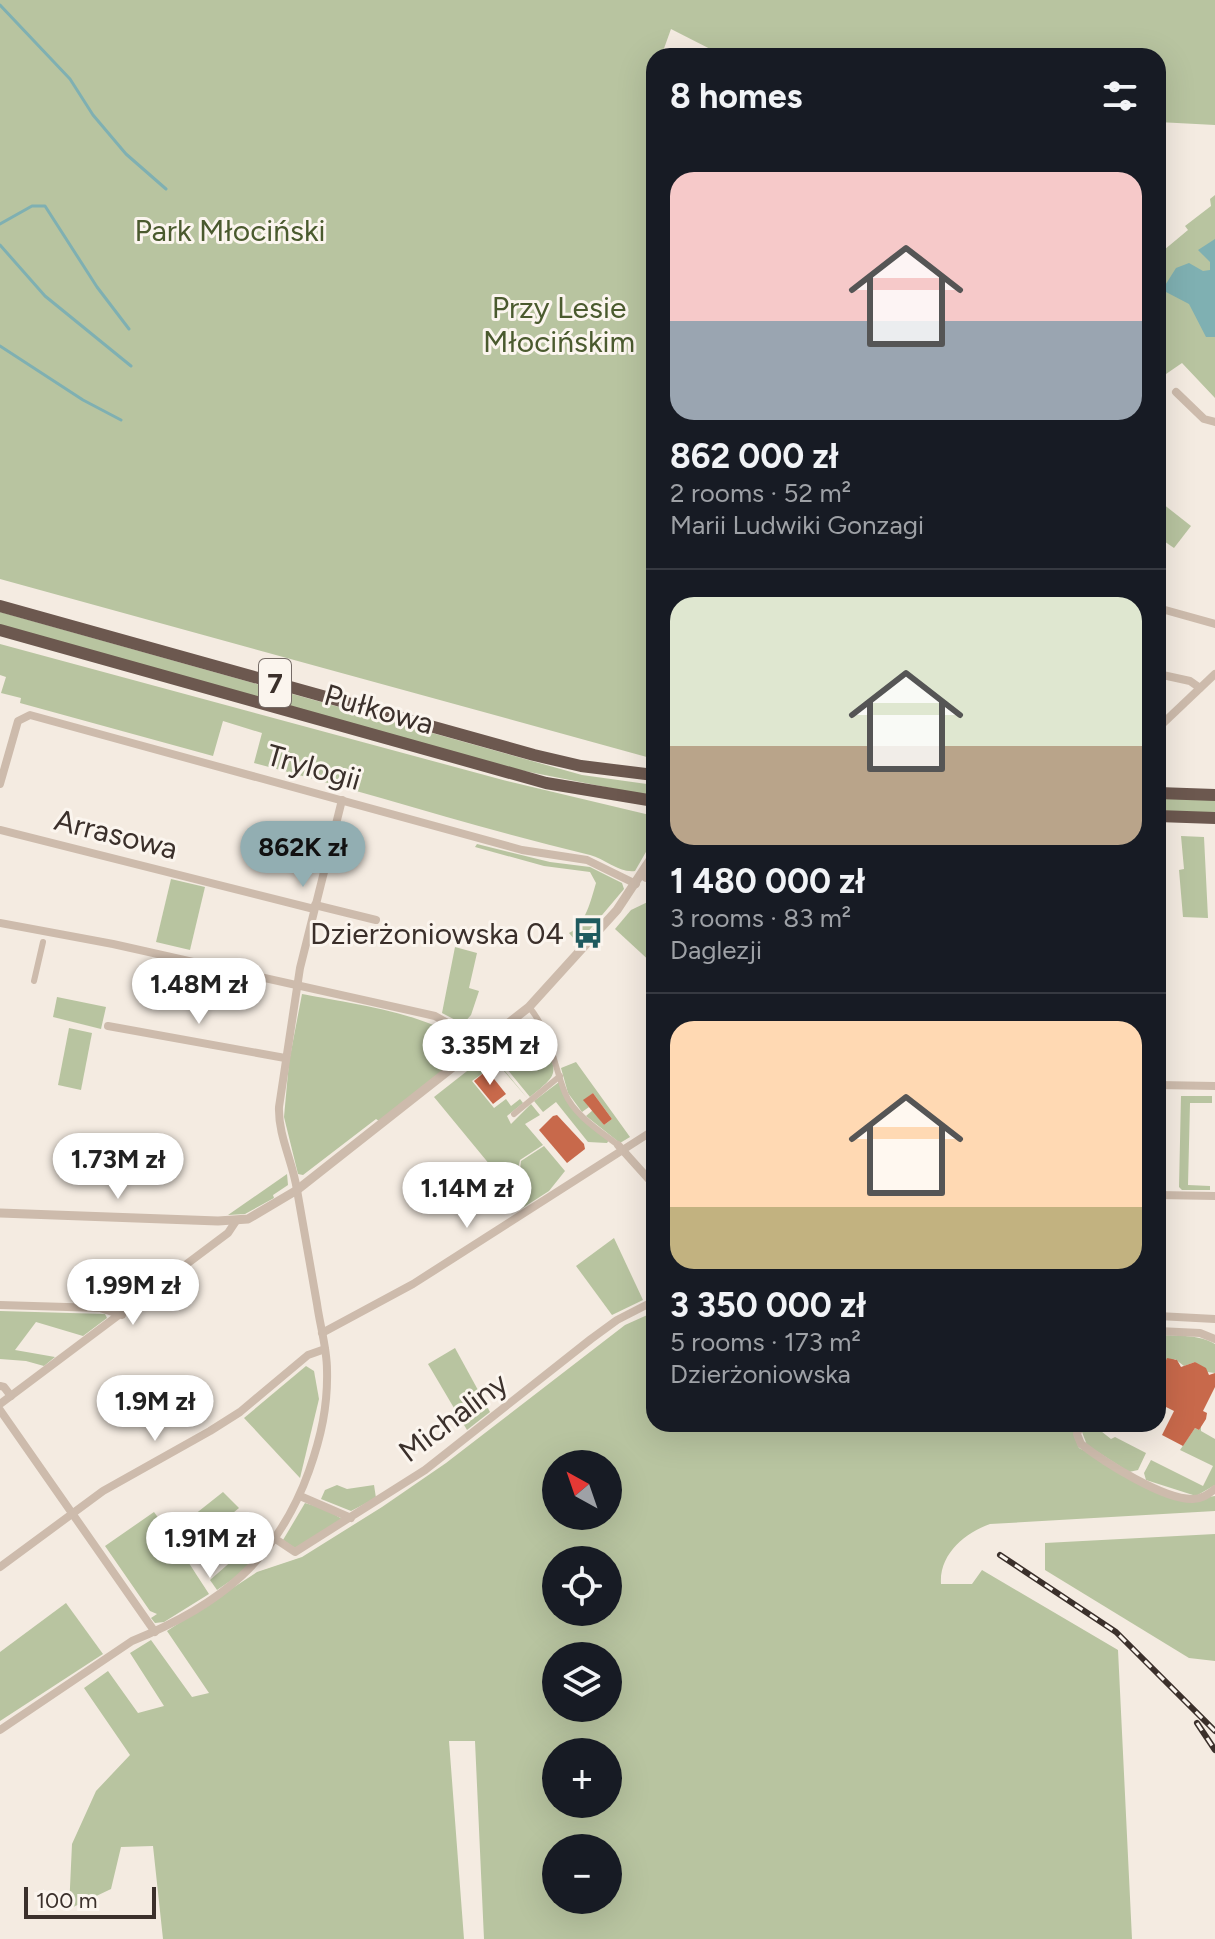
<!DOCTYPE html>
<html lang="en">
<head>
<meta charset="utf-8">
<style>
	:root { --surface:#171b24; --page:#20242c; --text:#f1f3f6; --muted:#9ea1a6; --line:#363941; --accent:#92aeb2 }
	body { margin:0; font-family:Figtree,sans-serif; background:var(--page); color:var(--text); height:100vh; display:flex; flex-direction:column; font-size:30px; white-space:nowrap }
	* { box-sizing:border-box; margin:0 }
	p { font-size:26px; color:var(--muted) }
	.icon { flex:none; width:44px; height:44px; fill:none; stroke:currentColor; stroke-width:2; stroke-linecap:round; stroke-linejoin:round }
	.map { position:relative; flex:1; overflow:hidden }
	.panel { position:absolute; left:646px; top:48px; width:520px; height:1384px; display:flex; flex-direction:column; background:var(--surface); border-radius:24px; box-shadow:0 8px 32px #0002 }
	.panel>* { flex:none }
	.needle { width:52px; rotate:320deg }
	.controls { position:absolute; left:542px; top:1450px; display:grid; gap:16px }
	.controls a { display:grid; place-items:center; width:80px; height:80px; border-radius:50%; background:var(--surface); box-shadow:0 8px 32px #0002; font-size:40px }
	.scale { position:absolute; left:24px; bottom:20px; width:132px; box-sizing:border-box; padding-left:8px; border:4px solid #3b302b; border-top:0; font-size:22px; line-height:28px; white-space:nowrap; color:#3b302b; -webkit-text-stroke:6px #fbf5ee; paint-order:stroke }
	.price { position:absolute; translate:-50% -68px; padding:0 18px; border-radius:28px; background:#fff; color:#222; font-size:26px; line-height:52px; filter:drop-shadow(0 2px 4px #0008) }
	.price::after { content:''; position:absolute; left:50%; top:48px; width:24px; height:18px; margin-left:-12px; background:inherit; clip-path:polygon(0 0,100% 0,50% 100%) }
	.price.on { background:var(--accent); color:#111 }
	ul { padding:0; list-style:none }
	li { display:grid; align-content:center; gap:16px; height:424px; padding:0 24px }
	li+li { border-top:2px solid var(--line) }
	li span { display:grid; place-items:center; height:248px; border-radius:24px; color:#555 }
	li>.icon { margin-inline-start:auto }
	span .icon { width:144px; height:144px; fill:#fffc; stroke-width:1 }
	li b { font-size:34px }
	h2 { display:flex; justify-content:space-between; align-items:center; height:96px; padding:0 24px; font-size:34px }
	.map>svg:first-child { display:block }
</style>
</head>
<body>
<div class="map">
<svg width="1215" height="1939" viewBox="0 0 1215 1939">
	<rect width="100%" height="100%" fill="#f4ebe1"/>
	<!-- green -->
	<g fill="#b8c4a0" fill-rule="evenodd">
		<polygon points="0,0 1215,0 1215,125 1158,122 1158,56 724,56 671,29 662,54 665,56 654,56 654,759 0,579"/>
		<polygon points="1215,195 1215,398 1182,363 1166,374 1158,384 1158,255 1188,230 1185,226 1211,206 1210,199"/>
		<polygon points="1158,500 1191,526 1174,548 1158,537"/>
		<polygon points="0,612 582,775 654,785 651,796 514,769 0,625"/>
		<path d="M0 644 503 780 654 816V838L635 871C619 873 605 859 590 855 477 828 366 792 254 763L262 733 223 721 213 756 20 703 21 698 1 693 6 677 0 675Z"/>
		<polygon points="1158,798 1215,799 1215,813 1158,812"/>
		<polygon points="1181,836 1204,837 1208,918 1183,917 1179,870 1184,869"/>
		<path d="M477 844 550 862 590 867 622 883 624 889 581 940H575L569 933C585 926 591 900 596 883L590 872 544 866 475 847Z"/>
		<polygon points="171,879 205,887 190,950 156,942"/>
		<polygon points="654,899 654,965 615,929 631,910"/>
		<polygon points="455,947 477,953 469,988 479,991 471,1015 463,1024 442,1013"/>
		<path d="M302 994C336 1001 453 1016 464 1049L455 1057 457 1059 379 1121 376 1119 303 1175 298 1174 284 1117 289 1062Z"/>
		<polygon points="57,997 106,1007 101,1029 53,1017"/>
		<polygon points="69,1028 92,1033 81,1090 58,1085"/>
		<path d="M508 1039 522 1058 545 1042C558 1075 558 1074 530 1097L492 1051Z"/>
		<polygon points="490,1053 528,1099 497,1063 472,1081 494,1108 506,1099 511,1106 520,1099 523,1103 507,1116 511,1124 531,1104 540,1115 525,1124 543,1145 520,1160 518,1170 507,1179 514,1188 521,1183 519,1181 524,1177 520,1171 521,1161 544,1146 565,1171 549,1191 521,1209 523,1205 434,1097"/>
		<polygon points="576,1062 630,1137 620,1143 586,1116 593,1110 604,1125 612,1119 593,1093 584,1100 589,1107 582,1112 568,1093 561,1068"/>
		<polygon points="559,1082 564,1095 609,1140 607,1143 588,1142 556,1102 543,1112 534,1101"/>
		<polygon points="1181,1096 1212,1096 1212,1103 1190,1103 1188,1185 1210,1186 1210,1190 1182,1190 1179,1187"/>
		<polygon points="287,1174 288,1185 273,1195 274,1198 245,1214 228,1215"/>
		<polygon points="614,1238 643,1300 612,1315 576,1266"/>
		<polygon points="0,1311 105,1314 107,1318 83,1336 36,1322 15,1350 55,1357 44,1366 26,1361 0,1359"/>
		<path d="M654 1312V1424H1078L1074 1436 1079 1448 1182 1501 1215 1496V1511L990 1524C965 1533 939 1554 941 1584H972L982 1570 1118 1650 1132 1939H484L475 1741H449L464 1939H163L153 1846 121 1847 111 1889 69 1909 72 1844 96 1791 130 1755 84 1688 108 1671 138 1713 164 1706 130 1653 151 1640 192 1697 209 1693 167 1631 257 1572 302 1557 382 1507 446 1463 625 1325ZM556 1464H608V1516H556ZM556 1560H608V1612H556ZM556 1656H608V1708H556ZM556 1752H608V1804H556ZM556 1848H608V1900H556Z"/>
		<path d="M1158 1335C1177 1336 1198 1334 1215 1344V1373L1207 1372 1195 1362 1184 1366 1175 1359 1164 1365 1158 1362Z"/>
		<polygon points="455,1348 490,1412 467,1430 428,1364"/>
		<polygon points="306,1366 314,1371 319,1399 300,1478 244,1418"/>
		<polygon points="1085,1424 1092,1424 1111,1439 1115,1437 1146,1453 1138,1470 1129,1472 1087,1445 1082,1432"/>
		<polygon points="1201,1425 1201,1431 1215,1439 1215,1485 1196,1496 1146,1480 1144,1473 1151,1460 1203,1486 1213,1466 1180,1450 1195,1428 1199,1430"/>
		<polygon points="337,1485 347,1489 374,1485 376,1498 351,1511 321,1499 325,1490"/>
		<polygon points="223,1492 239,1508 183,1554 209,1594 164,1622 155,1623 151,1618 157,1614 150,1611 105,1546 154,1512 170,1534"/>
		<polygon points="305,1503 325,1509 342,1519 295,1548 283,1540"/>
		<polygon points="1215,1534 1215,1661 1189,1658 1045,1570 1045,1543"/>
		<polygon points="259,1537 267,1546 236,1577 217,1590 210,1580"/>
		<polygon points="66,1603 103,1654 0,1721 0,1652"/>
	</g>
	<!-- water -->
	<polygon fill="#7fb0b2" points="1215,239 1215,337 1206,337 1189,304 1166,292 1164,287 1176,268 1189,263 1203,271 1210,270 1210,262 1198,250"/>
	<g fill="none" stroke-linecap="round" stroke-linejoin="round">
		<!-- stream -->
		<g stroke="#7fb0b2" stroke-width="3">
			<polyline points="0,5 70,79 93,115 126,154 166,189"/>
			<polyline points="0,224 32,206 45,206 97,287 129,329"/>
			<polyline points="0,245 45,296 131,366"/>
			<polyline points="0,346 83,400 121,420"/>
		</g>
	</g>
	<!-- building -->
	<g fill="#c8694b">
		<polygon points="487,1070 506,1094 493,1104 474,1081"/>
		<polygon points="593,1093 612,1119 604,1125 583,1100"/>
		<polygon points="557,1115 584,1144 585,1149 567,1163 539,1130 553,1116"/>
		<polygon points="1167,1358 1177,1360 1181,1367 1195,1362 1206,1368 1209,1375 1215,1373 1215,1387 1203,1411 1207,1413 1206,1419 1199,1430 1195,1428 1183,1446 1162,1435 1174,1411 1158,1403 1158,1362 1164,1365"/>
	</g>
	<g fill="none" stroke-linecap="round" stroke-linejoin="round">
		<!-- pedestrian -->
		<g stroke="#cdbbac" stroke-width="6">
			<polyline points="34,981 43,942"/>
			<path d="M529 1007C551 1033 553 1063 565 1093 574 1115 600 1131 618 1145"/>
			<polyline points="514,1114 560,1076"/>
		</g>
		<!-- minor -->
		<g stroke="#cdbbac" stroke-width="8">
			<polyline points="1176,392 1204,419 1215,422"/>
			<polyline points="1158,608 1215,624"/>
			<polyline points="1158,674 1190,681 1200,688"/>
			<polyline points="1158,728 1215,674"/>
			<polyline points="0,784 18,721 30,715 522,850 587,860 636,884"/>
			<polyline points="0,830 314,909"/>
			<polyline points="642,875 646,878 654,876"/>
			<polyline points="315,905 376,920"/>
			<polyline points="0,923 113,944 435,1016 460,1030 478,1048"/>
			<polyline points="108,1026 285,1058"/>
			<polyline points="1158,1085 1215,1086"/>
			<polyline points="618,1145 654,1185"/>
			<polyline points="1158,1195 1215,1196"/>
			<polyline points="0,1305 100,1308 122,1315"/>
			<polyline points="1158,1316 1215,1319"/>
			<polyline points="1158,1331 1200,1333 1215,1339"/>
			<polyline points="322,1333 413,1284 654,1130"/>
			<polyline points="0,1386 4,1387 11,1396"/>
			<polyline points="0,1404 228,1233 236,1221"/>
			<polyline points="0,1410 155,1632"/>
			<path d="M1081 1424 1077 1434 1081 1444C1104 1462 1164 1500 1193 1499 1202 1499 1208 1494 1215 1489"/>
			<polyline points="300,1496 351,1518"/>
			<polyline points="277,1540 295,1552 425,1470 591,1339 617,1320 654,1301"/>
			<polyline points="0,1567 103,1491 210,1431 240,1412 308,1355 325,1349"/>
			<path d="M0 1730 132 1641C219 1606 277 1560 309 1471 321 1437 328 1406 327 1370 327 1348 320 1326 317 1304 310 1266 304 1228 297 1190 293 1162 278 1136 279 1107L300 968 342 800"/>
		</g>
		<!-- tertiary -->
		<polyline stroke="#cdbbac" stroke-width="9" points="0,1213 218,1221 248,1219 297,1190 529,1007 617,910 654,854"/>
		<!-- trunk -->
		<g stroke="#6c584f" stroke-width="12">
			<polyline points="0,606 534,755 581,766 654,775"/>
			<polyline points="0,630 546,783 654,801"/>
			<polyline points="1158,793 1215,795"/>
			<polyline points="1158,816 1215,818"/>
		</g>
		<defs>
			<g id="rail">
				<polyline points="1000,1555 1116,1632 1215,1731"/>
				<polyline points="1197,1723 1215,1750"/>
			</g>
		</defs>
		<!-- rail casing -->
		<use href="#rail" stroke="#3b302b" stroke-width="6"/>
		<!-- rail -->
		<use href="#rail" stroke="#fbf5ee" stroke-width="3" stroke-dasharray="9" stroke-linecap="butt"/>
	</g>
	<!-- icons -->
	<defs>
		<symbol id="bus-bare" viewBox="-9 -9 18 18"><path d="M-5-6H5V4H4V6H2V4H-2V6H-4V4H-5ZM-3.5-4V0h7V-4ZM-3.5 1.2v1.5H-2V1.2ZM2 1.2v1.5H3.5V1.2Z" fill="#1f5a5e" stroke="#fbf5ee" stroke-width="2.5" paint-order="stroke"/></symbol>
	</defs>
	<g fill-rule="evenodd">
		<use href="#bus-bare" x="566" y="911" width="44" height="44"/>
	</g>
	<g text-anchor="middle" dominant-baseline="central" stroke-width="6" stroke-linejoin="round" paint-order="stroke">
		<!-- shield labels -->
		<rect fill="#fbf5ee" stroke="#756b66" stroke-width="2" x="259" y="659" width="32" height="48" rx="6"/>
		<g font-size="28" font-weight="bold" fill="#3b302b">
			<text x="275" y="683">7</text>
		</g>
		<!-- park labels -->
		<g font-size="30" fill="#4a5a2e" stroke="#fbf5ee">
			<text x="230" y="230">Park Młociński</text>
			<text x="559" y="307">Przy Lesie<tspan x="559" dy="34">Młocińskim</tspan></text>
		</g>
		<!-- street labels -->
		<g font-size="30" fill="#3b302b" stroke="#fbf5ee">
			<text transform="translate(379 709) rotate(16)">Pułkowa</text>
			<text transform="translate(314 767) rotate(16)">Trylogii</text>
			<text transform="translate(116 834) rotate(14)">Arrasowa</text>
			<text transform="translate(453 1417) rotate(-37)">Michaliny</text>
		</g>
		<!-- poi labels -->
		<g font-size="30" fill="#3b302b" stroke="#fbf5ee" text-anchor="end">
			<text x="564" y="933">Dzierżoniowska 04</text>
		</g>
	</g>
</svg>
<div class="controls">
<a><svg class="needle" viewBox="-14 -14 28 28"><path d="M0-13l5 13h-10z" fill="#e53935"/><path d="M0 13l5-13h-10z" fill="#9ea1a6"/></svg></a>
<a><svg class="icon" aria-label="locate" viewBox="0 0 24 24"><circle cx="12" cy="12" r="6"/><path d="M12 2v4M12 18v4M2 12h4M18 12h4"/></svg></a>
<a><svg class="icon" aria-label="layers" viewBox="0 0 24 24"><path d="M12 4l9 5-9 5-9-5zM3 14l9 5 9-5"/></svg></a>
<a>+</a>
<a>−</a>
</div>
<div class="scale">100 m</div>
<b class="price on" style="left:303px;top:889px">862K zł</b>
<b class="price" style="left:199px;top:1026px">1.48M zł</b>
<b class="price" style="left:490px;top:1087px">3.35M zł</b>
<b class="price" style="left:118px;top:1201px">1.73M zł</b>
<b class="price" style="left:467px;top:1230px">1.14M zł</b>
<b class="price" style="left:133px;top:1327px">1.99M zł</b>
<b class="price" style="left:155px;top:1443px">1.9M zł</b>
<b class="price" style="left:210px;top:1580px">1.91M zł</b>
<section class="panel">
<h2>8 homes<svg class="icon" aria-label="filters" viewBox="0 0 24 24"><path d="M4 7h16M4 17h16"/><circle cx="9" cy="7" r="2"/><circle cx="15" cy="17" r="2"/></svg></h2>
<ul>
<li><span style="background:linear-gradient(#f6c9c9 60%,#9aa5b1 0)"><svg class="icon" aria-label="home" viewBox="0 0 24 24"><path d="M3 11l9-7 9 7M6 9v11h12V9"/></svg></span><div><b>862 000 zł</b><p>2 rooms · 52 m²</p><p>Marii Ludwiki Gonzagi</p></div></li>
<li><span style="background:linear-gradient(#dfe7d0 60%,#b9a48a 0)"><svg class="icon" aria-label="home" viewBox="0 0 24 24"><path d="M3 11l9-7 9 7M6 9v11h12V9"/></svg></span><div><b>1 480 000 zł</b><p>3 rooms · 83 m²</p><p>Daglezji</p></div></li>
<li><span style="background:linear-gradient(#ffd9b3 75%,#c2b280 0)"><svg class="icon" aria-label="home" viewBox="0 0 24 24"><path d="M3 11l9-7 9 7M6 9v11h12V9"/></svg></span><div><b>3 350 000 zł</b><p>5 rooms · 173 m²</p><p>Dzierżoniowska</p></div></li>
</ul>
</section>
</div>
</body>
</html>
